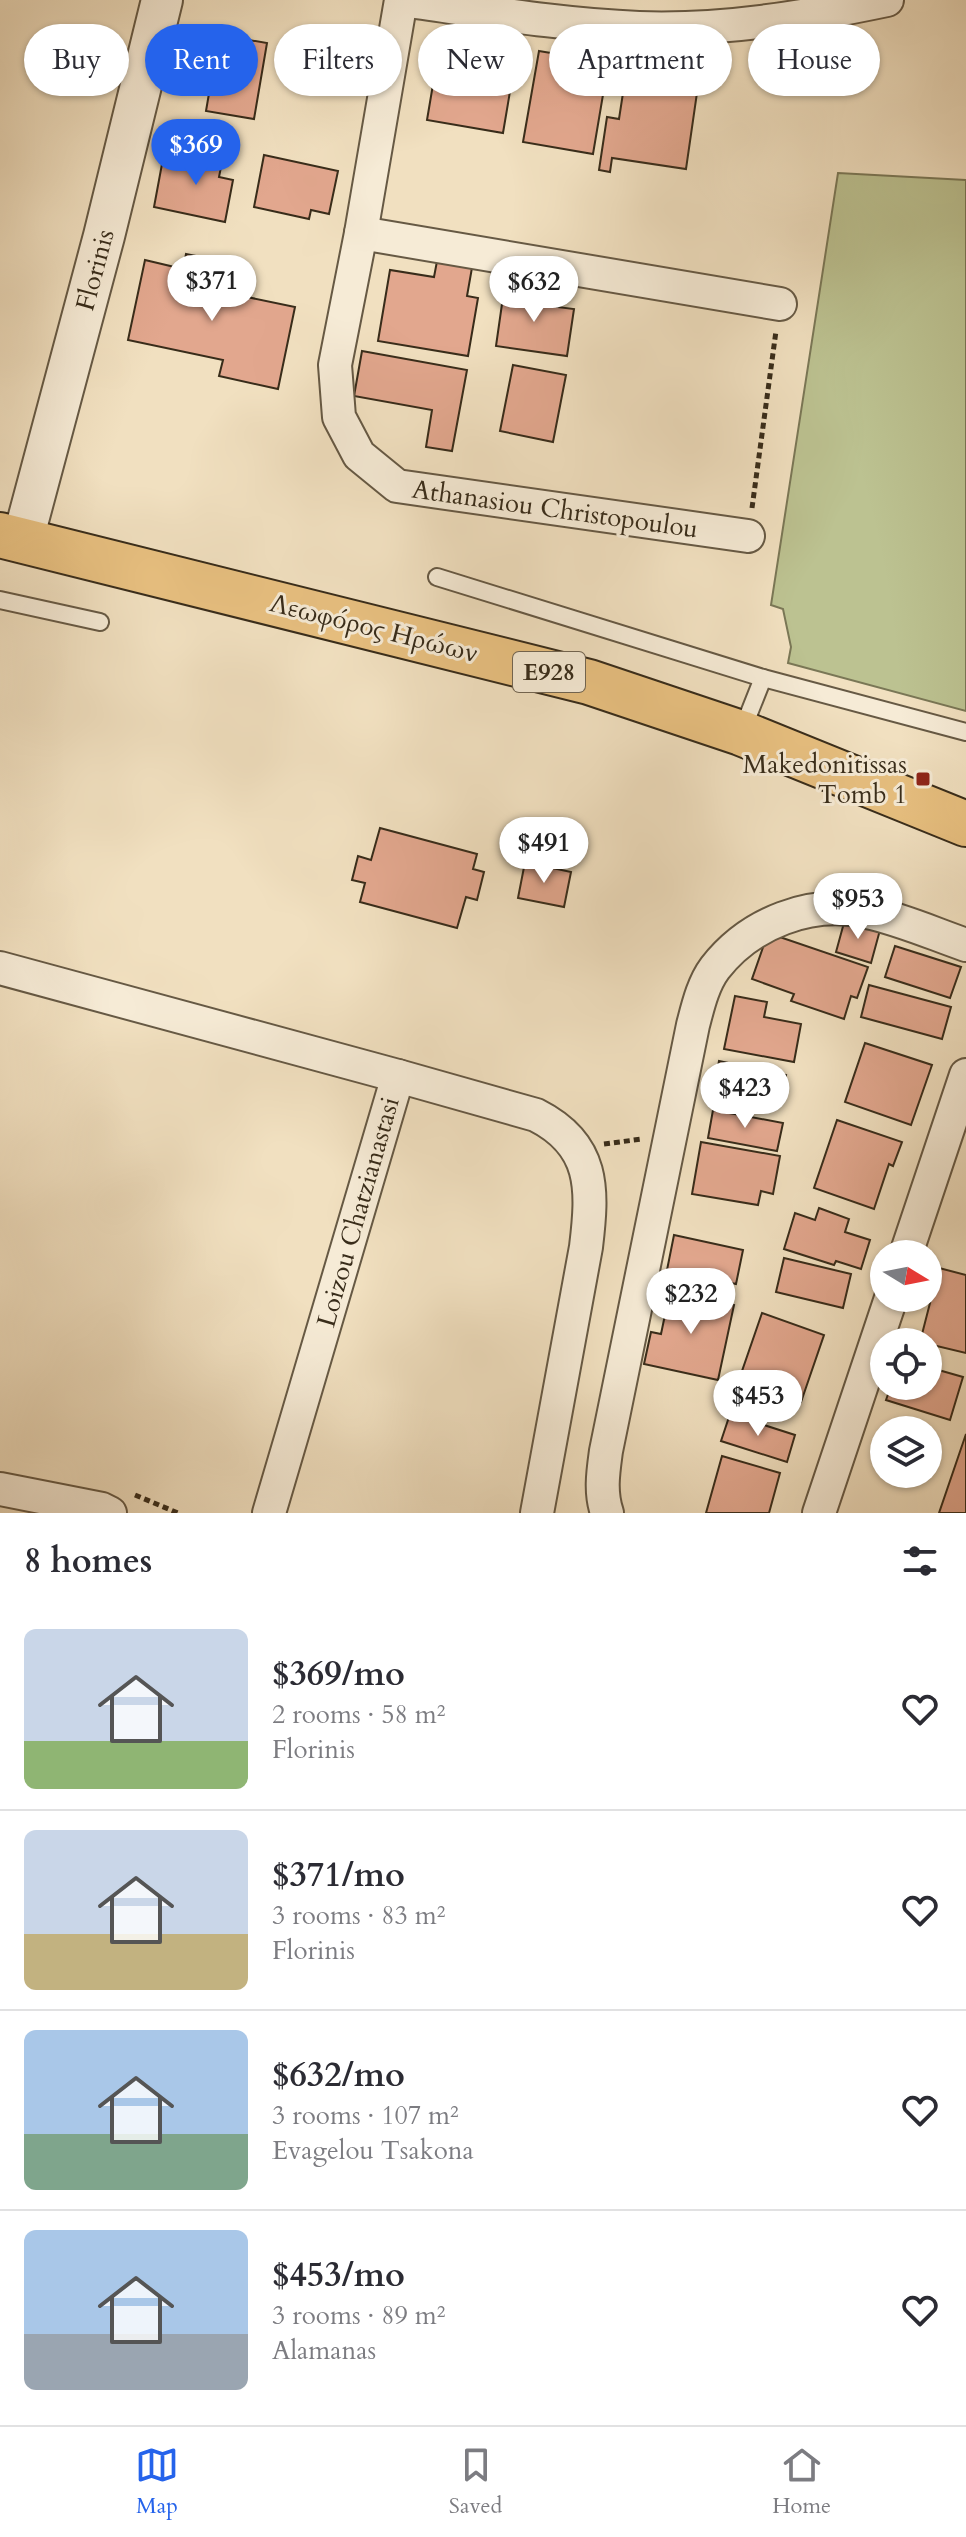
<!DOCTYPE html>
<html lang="en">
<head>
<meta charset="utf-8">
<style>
	:root { --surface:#fff; --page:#f2f2f3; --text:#2b2b33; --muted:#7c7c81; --line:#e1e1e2; --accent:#2563eb }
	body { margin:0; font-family:Cardo,serif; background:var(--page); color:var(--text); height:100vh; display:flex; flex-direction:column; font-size:30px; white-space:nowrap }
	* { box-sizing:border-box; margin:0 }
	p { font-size:26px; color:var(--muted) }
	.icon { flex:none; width:44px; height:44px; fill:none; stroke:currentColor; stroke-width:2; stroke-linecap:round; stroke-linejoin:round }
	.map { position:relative; height:1513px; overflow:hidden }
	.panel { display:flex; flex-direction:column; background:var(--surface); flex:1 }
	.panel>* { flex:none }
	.hud { position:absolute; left:24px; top:24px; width:918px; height:72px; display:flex; gap:16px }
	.needle { width:52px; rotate:100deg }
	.buttons { position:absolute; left:870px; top:1240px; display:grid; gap:16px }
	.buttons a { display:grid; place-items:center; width:72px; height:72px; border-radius:50%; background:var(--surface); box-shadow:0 2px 6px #0004; font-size:40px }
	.price { position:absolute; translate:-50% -68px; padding:0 18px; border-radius:28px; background:#fff; color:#222; font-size:26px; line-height:52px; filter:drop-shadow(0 2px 4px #0008) }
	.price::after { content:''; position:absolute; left:50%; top:48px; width:24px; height:18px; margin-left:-12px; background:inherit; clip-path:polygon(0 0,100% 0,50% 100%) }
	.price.on { background:var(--accent); color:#fff }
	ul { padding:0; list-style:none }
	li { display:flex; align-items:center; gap:24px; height:200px; padding:0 24px }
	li+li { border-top:2px solid var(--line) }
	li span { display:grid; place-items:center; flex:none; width:224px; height:160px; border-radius:12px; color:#555 }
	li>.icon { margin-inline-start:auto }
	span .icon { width:96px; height:96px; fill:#fffc; stroke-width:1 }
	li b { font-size:34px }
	h2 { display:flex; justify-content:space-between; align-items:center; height:96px; padding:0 24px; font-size:34px }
	.tag { padding:0 28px; border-radius:36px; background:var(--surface); box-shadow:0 2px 6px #0004; font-size:28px; line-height:72px }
	.tag.on { background:var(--accent); color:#fff }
	.tabs { display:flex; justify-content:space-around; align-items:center; height:112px; border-top:2px solid var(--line); background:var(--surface); font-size:22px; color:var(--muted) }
	.tabs a { display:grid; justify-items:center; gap:4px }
	.tabs .on { color:var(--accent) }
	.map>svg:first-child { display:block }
</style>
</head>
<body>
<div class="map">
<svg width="966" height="1513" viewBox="0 0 966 1513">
	<rect width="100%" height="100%" fill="#f1e0c0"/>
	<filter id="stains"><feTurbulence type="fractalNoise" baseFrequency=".0025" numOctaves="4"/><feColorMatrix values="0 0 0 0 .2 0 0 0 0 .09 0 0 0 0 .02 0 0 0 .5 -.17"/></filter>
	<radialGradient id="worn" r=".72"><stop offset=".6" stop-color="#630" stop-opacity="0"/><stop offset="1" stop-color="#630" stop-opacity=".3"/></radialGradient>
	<!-- green -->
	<polygon fill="#bcc291" stroke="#7a7756" stroke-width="2" points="838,173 966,180 966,711 788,663 791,647 783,609 771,605"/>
	<!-- building -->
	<g fill="#e2a78e" stroke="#382c1a" stroke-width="2">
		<polygon points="219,35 267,43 254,119 206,111"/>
		<polygon points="309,36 345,43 345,38 353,40 360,49 358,61 352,60 349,78 329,74 326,89 300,84"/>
		<polygon points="441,37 517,50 503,133 427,120"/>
		<polygon points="539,51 581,58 579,72 606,77 593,154 523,142"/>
		<polygon points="629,54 701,65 686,169 612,158 610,172 599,170 607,117 619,119"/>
		<polygon points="196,146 224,152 219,177 233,180 225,222 154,207 162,164 190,170"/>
		<polygon points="264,155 338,171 329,214 311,210 309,219 254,207"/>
		<polygon points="186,254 206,258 199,287 295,307 278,389 219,376 223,360 128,340 145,260 183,269"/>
		<polygon points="438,256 473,262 467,296 478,298 468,356 378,341 390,270 434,277"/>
		<polygon points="504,290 559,298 557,307 574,309 567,356 496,346"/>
		<polygon points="362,351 467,370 452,451 426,447 432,410 354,396"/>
		<polygon points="513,365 566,375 553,442 500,431"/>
		<polygon points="380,828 477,854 473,869 484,872 477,900 466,897 457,928 360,902 365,883 352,880 358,856 371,860"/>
		<polygon points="525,862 571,872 564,907 518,898"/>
		<polygon points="845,919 880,930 871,963 836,952"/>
		<polygon points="768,933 868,967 857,998 851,996 844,1019 791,1001 794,994 752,979"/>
		<polygon points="895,946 961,967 950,998 885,977"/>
		<polygon points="869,985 951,1007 942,1039 861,1017"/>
		<polygon points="735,996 767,1002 764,1017 801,1024 794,1062 724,1049"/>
		<polygon points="865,1043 932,1065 911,1125 845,1102"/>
		<polygon points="719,1061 786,1075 779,1106 713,1092"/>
		<polygon points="713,1110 783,1123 777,1151 708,1138"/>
		<polygon points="837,1120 902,1142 893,1166 889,1164 874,1209 814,1188"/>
		<polygon points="701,1142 780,1156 773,1194 761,1191 758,1205 692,1194"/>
		<polygon points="819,1208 849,1219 845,1232 870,1240 861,1269 836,1261 834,1265 784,1249 795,1213 815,1220"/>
		<polygon points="674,1235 743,1250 736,1284 699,1276 696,1292 664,1285"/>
		<polygon points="784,1258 851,1274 843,1308 776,1292"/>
		<polygon points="939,1268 966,1275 966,1353 920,1342"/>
		<polygon points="670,1291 734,1305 718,1380 644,1364 651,1332 661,1334"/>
		<polygon points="762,1313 824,1335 801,1402 763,1388 755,1412 731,1403"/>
		<polygon points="928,1367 963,1377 950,1420 886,1400 891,1386 928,1386"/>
		<polygon points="730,1414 795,1435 787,1462 721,1441"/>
		<polygon points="966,1434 966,1513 939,1513"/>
		<polygon points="722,1456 780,1473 769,1513 706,1513"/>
	</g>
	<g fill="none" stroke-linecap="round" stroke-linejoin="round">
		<defs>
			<g id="service">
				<polyline points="437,577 763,678 966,732"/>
				<polyline points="0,600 100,622"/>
				<polyline points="742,731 763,678"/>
			</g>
			<g id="minor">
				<polyline points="401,0 361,233 335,365 339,417 359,455 397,486 748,536"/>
				<path d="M402 0C481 11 560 25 639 28 722 31 806 17 887 0"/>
				<polyline points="361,233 780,304"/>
				<polyline points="0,968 398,1076 269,1513"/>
				<path d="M398 1076 536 1115C595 1145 593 1189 586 1247L537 1513"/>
				<polyline points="906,1254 966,1075"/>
				<polyline points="0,1489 102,1509 110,1513"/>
				<path d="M607 1513C600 1492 603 1473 606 1451L693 1025C698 1006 703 984 715 968 750 923 811 899 867 912 901 919 934 934 966 945"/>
				<polyline points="819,1513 891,1298"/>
			</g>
			<polyline id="tertiary" points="23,539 104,236 162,0"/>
			<polyline id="primary" points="0,535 589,682 741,733 966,824"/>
		</defs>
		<!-- service casing -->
		<use href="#service" stroke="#665944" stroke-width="20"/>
		<!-- minor casing -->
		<use href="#minor" stroke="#665944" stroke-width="36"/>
		<!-- tertiary casing -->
		<use href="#tertiary" stroke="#665944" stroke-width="44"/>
		<!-- primary casing -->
		<use href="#primary" stroke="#382c1a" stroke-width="48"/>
		<!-- path -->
		<g stroke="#382c1a" stroke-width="5" stroke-dasharray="6 4" stroke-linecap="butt">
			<polyline points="752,508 776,331"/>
			<polyline points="604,1144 642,1139"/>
			<polyline points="135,1495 178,1513"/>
		</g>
		<!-- service -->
		<use href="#service" stroke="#f6ebd6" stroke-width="16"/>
		<!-- minor -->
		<use href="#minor" stroke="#f6ebd6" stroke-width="32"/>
		<!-- tertiary -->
		<use href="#tertiary" stroke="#f6ebd6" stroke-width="40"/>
		<!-- primary -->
		<use href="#primary" stroke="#e8c080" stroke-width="44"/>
	</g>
	<!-- markers -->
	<rect fill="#8f2418" stroke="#f6ebd6" stroke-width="3" x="915" y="771" width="16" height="16" rx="4"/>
	<g text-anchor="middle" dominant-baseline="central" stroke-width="6" stroke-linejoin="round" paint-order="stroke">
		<!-- shield labels -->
		<rect fill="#f6ebd6" stroke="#716552" stroke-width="2" x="513" y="652" width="72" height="40" rx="6"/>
		<g font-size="24" font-weight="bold" fill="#382c1a">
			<text x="549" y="672">E928</text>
		</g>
		<!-- street labels -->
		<g font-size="26" fill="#382c1a" stroke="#f6ebd6">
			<text transform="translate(95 270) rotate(-75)">Florinis</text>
			<text transform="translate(555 509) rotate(8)">Athanasiou Christopoulou</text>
			<text transform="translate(374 628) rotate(14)">Λεωφόρος Ηρώων</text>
			<text transform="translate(358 1212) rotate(-74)">Loizou Chatzianastasi</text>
		</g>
		<!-- poi labels -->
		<g font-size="26" fill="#382c1a" stroke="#f6ebd6" text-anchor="end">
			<text x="907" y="764">Makedonitissas<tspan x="907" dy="30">Tomb 1</tspan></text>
		</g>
	</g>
	<rect width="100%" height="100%" filter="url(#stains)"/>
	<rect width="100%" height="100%" fill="url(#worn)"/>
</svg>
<div class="buttons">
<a><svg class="needle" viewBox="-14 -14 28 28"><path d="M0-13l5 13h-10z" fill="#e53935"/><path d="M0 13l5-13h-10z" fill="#7c7c81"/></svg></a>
<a><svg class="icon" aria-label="locate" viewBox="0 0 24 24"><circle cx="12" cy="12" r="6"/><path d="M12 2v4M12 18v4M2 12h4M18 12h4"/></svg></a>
<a><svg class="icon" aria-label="layers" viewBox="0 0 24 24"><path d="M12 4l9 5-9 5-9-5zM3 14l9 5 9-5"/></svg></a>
</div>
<b class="price on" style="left:196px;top:187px">$369</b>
<b class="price" style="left:212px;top:323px">$371</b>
<b class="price" style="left:534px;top:324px">$632</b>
<b class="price" style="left:544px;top:885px">$491</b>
<b class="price" style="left:858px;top:941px">$953</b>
<b class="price" style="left:745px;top:1130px">$423</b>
<b class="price" style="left:691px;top:1336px">$232</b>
<b class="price" style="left:758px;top:1438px">$453</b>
<div class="hud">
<a class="tag">Buy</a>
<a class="tag on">Rent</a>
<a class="tag">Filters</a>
<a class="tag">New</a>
<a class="tag">Apartment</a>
<a class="tag">House</a>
</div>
</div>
<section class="panel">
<h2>8 homes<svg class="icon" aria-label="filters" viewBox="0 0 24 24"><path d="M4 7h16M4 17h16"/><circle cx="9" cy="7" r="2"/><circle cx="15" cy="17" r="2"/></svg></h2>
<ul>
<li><span style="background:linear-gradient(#c9d6e8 70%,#8fb573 0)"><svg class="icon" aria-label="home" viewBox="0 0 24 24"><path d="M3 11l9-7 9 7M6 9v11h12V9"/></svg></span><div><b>$369/mo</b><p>2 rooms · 58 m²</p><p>Florinis</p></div><svg class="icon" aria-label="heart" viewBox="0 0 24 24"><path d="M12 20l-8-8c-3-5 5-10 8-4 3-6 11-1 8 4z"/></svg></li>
<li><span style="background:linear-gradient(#c9d6e8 65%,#c2b280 0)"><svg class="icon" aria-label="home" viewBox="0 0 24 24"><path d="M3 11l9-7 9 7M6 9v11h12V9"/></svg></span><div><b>$371/mo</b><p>3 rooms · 83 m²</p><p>Florinis</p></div><svg class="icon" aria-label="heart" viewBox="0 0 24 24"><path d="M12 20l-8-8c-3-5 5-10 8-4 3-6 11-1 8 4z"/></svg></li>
<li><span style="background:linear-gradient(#a9c7e8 65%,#7fa58c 0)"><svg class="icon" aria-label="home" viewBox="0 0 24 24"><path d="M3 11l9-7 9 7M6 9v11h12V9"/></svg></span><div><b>$632/mo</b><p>3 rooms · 107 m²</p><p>Evagelou Tsakona</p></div><svg class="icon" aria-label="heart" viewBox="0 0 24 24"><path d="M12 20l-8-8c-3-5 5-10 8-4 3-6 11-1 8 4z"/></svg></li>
<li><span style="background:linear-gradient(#a9c7e8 65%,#9aa5b1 0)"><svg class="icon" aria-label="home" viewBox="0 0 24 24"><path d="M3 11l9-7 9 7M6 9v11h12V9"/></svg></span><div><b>$453/mo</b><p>3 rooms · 89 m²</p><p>Alamanas</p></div><svg class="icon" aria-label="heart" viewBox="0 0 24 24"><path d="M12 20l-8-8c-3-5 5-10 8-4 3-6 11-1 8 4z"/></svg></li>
</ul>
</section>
<nav class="tabs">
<a class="on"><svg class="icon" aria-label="map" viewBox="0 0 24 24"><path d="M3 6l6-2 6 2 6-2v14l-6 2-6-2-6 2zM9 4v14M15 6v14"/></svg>Map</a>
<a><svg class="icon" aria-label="saved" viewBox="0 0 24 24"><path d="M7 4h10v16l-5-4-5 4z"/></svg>Saved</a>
<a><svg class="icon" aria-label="home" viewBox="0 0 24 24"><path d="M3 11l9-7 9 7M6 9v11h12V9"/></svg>Home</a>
</nav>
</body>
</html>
